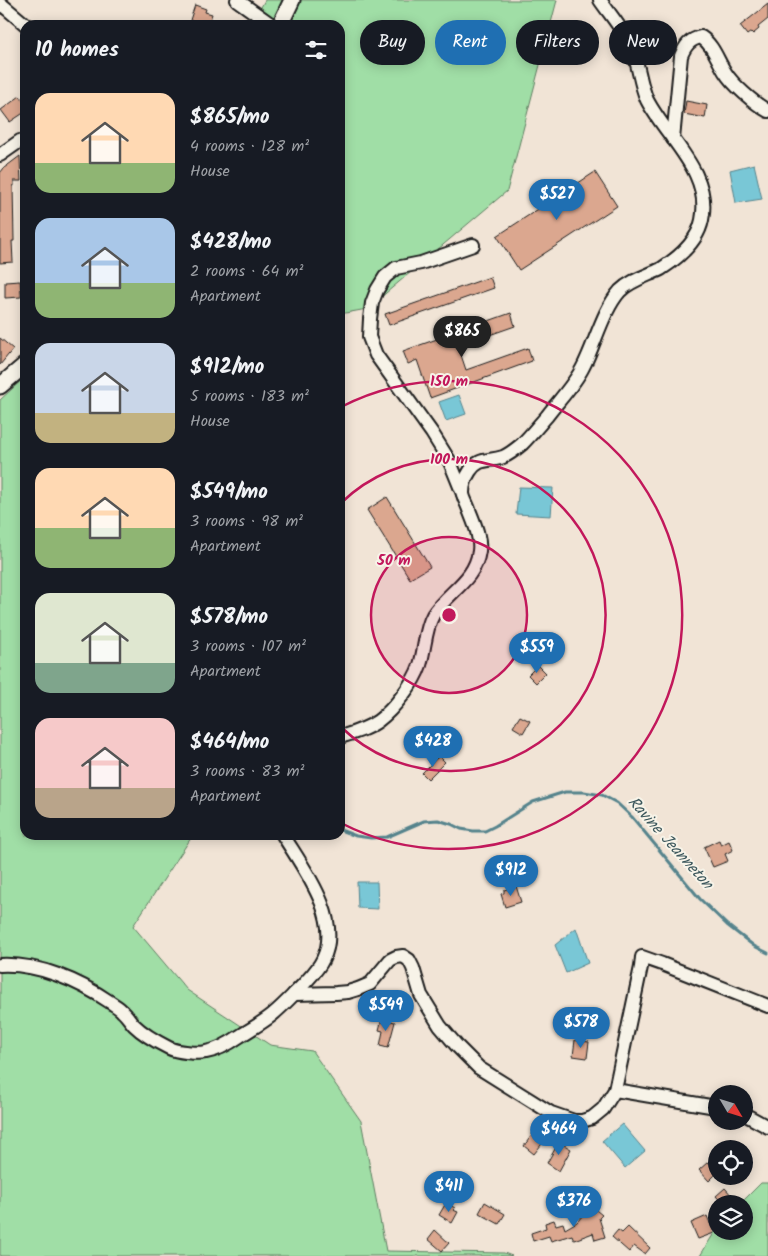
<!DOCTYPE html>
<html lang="en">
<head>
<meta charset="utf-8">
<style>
	:root { --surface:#171b24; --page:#20242c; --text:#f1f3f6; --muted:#9ea1a6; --accent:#1f6fb2 }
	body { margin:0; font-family:Kalam,sans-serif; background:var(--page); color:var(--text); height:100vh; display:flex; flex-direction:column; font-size:19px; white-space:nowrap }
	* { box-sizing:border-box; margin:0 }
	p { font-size:16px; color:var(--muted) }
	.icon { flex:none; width:28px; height:28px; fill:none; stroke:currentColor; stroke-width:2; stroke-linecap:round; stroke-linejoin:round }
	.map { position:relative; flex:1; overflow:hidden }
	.sheet { position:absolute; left:20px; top:20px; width:325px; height:820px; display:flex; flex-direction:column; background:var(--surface); border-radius:15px; box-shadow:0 2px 12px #0003 }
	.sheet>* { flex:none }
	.hud { position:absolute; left:360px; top:20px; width:332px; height:45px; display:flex; gap:10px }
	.needle { width:32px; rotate:128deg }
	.controls { position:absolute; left:708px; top:1085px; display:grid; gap:10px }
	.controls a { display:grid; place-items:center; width:45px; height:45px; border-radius:50%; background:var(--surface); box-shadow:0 2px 12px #0003; font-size:25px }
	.price { position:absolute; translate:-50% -42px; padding:0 11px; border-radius:18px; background:var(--accent); color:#fff; font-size:16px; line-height:32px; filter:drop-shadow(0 1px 2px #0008) }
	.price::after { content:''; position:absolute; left:50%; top:30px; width:15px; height:11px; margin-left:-8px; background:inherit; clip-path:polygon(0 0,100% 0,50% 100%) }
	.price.selected { background:#222; color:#fff }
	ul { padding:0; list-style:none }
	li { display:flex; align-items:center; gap:15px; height:125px; padding:0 15px }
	li span { display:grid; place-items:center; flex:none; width:140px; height:100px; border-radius:15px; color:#555 }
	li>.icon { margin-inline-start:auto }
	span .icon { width:60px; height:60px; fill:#fffc; stroke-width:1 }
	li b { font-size:21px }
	h2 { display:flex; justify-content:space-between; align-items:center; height:60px; padding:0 15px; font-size:21px }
	.tag { padding:0 18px; border-radius:22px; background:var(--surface); box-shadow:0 2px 12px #0003; font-size:18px; line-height:45px }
	.tag.selected { background:var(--accent); color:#fff }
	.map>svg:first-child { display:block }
</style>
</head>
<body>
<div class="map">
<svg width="768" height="1256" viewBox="0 0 768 1256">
	<rect width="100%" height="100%" fill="#f1e4d6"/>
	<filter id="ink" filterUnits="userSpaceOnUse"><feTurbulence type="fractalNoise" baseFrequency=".02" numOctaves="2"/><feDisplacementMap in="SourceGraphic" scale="10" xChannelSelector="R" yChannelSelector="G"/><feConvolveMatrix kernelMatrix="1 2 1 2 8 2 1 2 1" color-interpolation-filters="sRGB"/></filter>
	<g filter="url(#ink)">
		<!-- green -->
		<g fill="#a0dea6" stroke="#5e7d61">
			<polygon points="265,0 557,0 507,191 367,309 340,314 340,25 251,25"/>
			<polygon points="25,377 25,835 193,835 133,926 187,990 270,1045 312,1051 361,1121 386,1251 504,1253 512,1256 0,1256 0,400"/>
			<polygon points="761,1183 768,1183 768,1256 700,1256 716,1230 716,1231 744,1231 744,1204 740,1204"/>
		</g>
		<!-- water -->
		<g fill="#79c7d6" stroke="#54838c">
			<polygon points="754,164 762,199 736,203 730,170"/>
			<polygon points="459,395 466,414 446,421 439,402"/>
			<polygon points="519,487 553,488 551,516 516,514"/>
			<polygon points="357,882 377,882 378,909 358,908"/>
			<polygon points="576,928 588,963 566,973 555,945"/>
			<polygon points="622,1124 645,1151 625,1168 602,1141"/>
		</g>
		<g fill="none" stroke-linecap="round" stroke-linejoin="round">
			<!-- stream -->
			<polyline stroke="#54838c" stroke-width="3" points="340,830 356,836 371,838 387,837 424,821 438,820 451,824 461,829 473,831 485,831 495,826 533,802 565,792 584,792 602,795 617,803 632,817 700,899 727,925 754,946 768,953"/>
		</g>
		<!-- building -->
		<g fill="#dba78f" stroke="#1c1c1c">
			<polygon points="768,4 768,19 758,27 759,29 753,34 751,32 747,35 740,26"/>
			<polygon points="195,5 206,9 205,12 212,14 208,25 190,25 192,21 190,20"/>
			<polygon points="20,96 25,104 25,112 10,122 1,110"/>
			<polygon points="686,101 707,105 705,118 684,114"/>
			<polygon points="20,156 21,181 14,181 14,186 13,186 14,241 12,241 13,262 0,263 0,173 4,168"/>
			<polygon points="595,172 617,206 519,270 497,236"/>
			<polygon points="490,277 494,288 389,325 385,314"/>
			<polygon points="20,281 21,297 5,298 5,282"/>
			<polygon points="511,313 515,326 458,346 466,370 528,348 532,361 430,398 417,360 408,364 403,351"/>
			<polygon points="0,338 13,349 0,365"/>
			<polygon points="387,497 430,567 410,579 367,510"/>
			<polygon points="538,665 546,673 536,683 528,675"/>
			<polygon points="520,716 530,721 523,733 513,727"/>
			<polygon points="445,731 452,737 436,758 428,752"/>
			<polygon points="439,756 445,762 428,779 422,773"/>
			<polygon points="719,840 721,845 729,841 733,850 725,854 728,861 713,867 704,847"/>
			<polygon points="516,886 521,902 505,907 501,894 504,893 504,890"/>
			<polygon points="382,1019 395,1022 388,1048 380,1046 383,1031 379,1030"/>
			<polygon points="575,1040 589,1042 587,1058 573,1056"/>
			<polygon points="534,1132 545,1140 534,1154 524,1146"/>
			<polygon points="559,1142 571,1149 559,1171 547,1163"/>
			<polygon points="708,1162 716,1171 716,1174 709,1181 699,1170"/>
			<polygon points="725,1188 733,1197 726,1204 723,1204 716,1196"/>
			<polygon points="485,1202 505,1214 499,1224 479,1213"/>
			<polygon points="446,1203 455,1208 453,1210 458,1212 452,1223 439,1215"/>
			<polygon points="591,1206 602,1215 599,1218 605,1237 595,1240 593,1233 574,1240 572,1235 551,1241 549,1236 533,1241 531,1233 546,1228 545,1223 554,1220 556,1225 563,1223 565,1229 577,1222"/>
			<polygon points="707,1216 714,1233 698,1239 691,1223"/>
			<polygon points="628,1227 650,1248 645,1254 634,1246 629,1252 612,1237 618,1230 622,1233"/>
			<polygon points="435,1230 449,1243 442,1251 428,1239"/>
		</g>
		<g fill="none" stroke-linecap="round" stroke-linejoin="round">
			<defs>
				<g id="minor">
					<polyline points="237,0 272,25"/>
					<polyline points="0,3 26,25"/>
					<path d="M673 139 681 56C685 46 690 39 701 37 713 45 717 59 725 72 732 84 755 104 768 111"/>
					<polyline points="0,155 20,141 25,140"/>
					<polyline points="463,494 450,462 432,433 376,355 369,337 370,319 372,303 377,290 385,277 396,268 421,263 473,245"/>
					<path d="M340 737C353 733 367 729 378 721 394 709 414 683 420 665 425 649 425 629 433 615 447 592 475 581 479 551 481 536 473 521 468 507 466 502 463 497 463 493 463 486 466 477 470 471 479 457 489 462 503 457 510 454 516 449 522 444 531 435 539 425 547 416 559 400 574 385 583 367 595 344 603 310 620 291 631 280 647 276 661 269 678 258 698 241 702 220 712 172 667 139 647 100 640 84 639 67 633 51 626 33 611 16 600 0"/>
					<path d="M0 965C38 963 79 981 110 1002 114 1005 119 1007 122 1011 127 1015 130 1021 134 1025 144 1035 157 1042 169 1048 177 1052 198 1054 206 1052 219 1050 230 1043 240 1036 251 1029 262 1023 272 1015 283 1006 292 996 302 986 310 977 318 970 323 959 343 919 303 868 283 835"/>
					<polyline points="294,994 336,993 348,992 358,989 370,984 390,960 396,957 403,956 409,960 413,968 421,995 440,1026 457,1046 479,1068 551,1113 574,1121 582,1121 592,1118 603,1109 615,1090 641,967 642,957 662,964 768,1006"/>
					<polyline points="615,1090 716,1107"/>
					<polyline points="744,1114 768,1127"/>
				</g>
				<g id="tertiary">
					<polyline points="280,25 292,0"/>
					<polyline points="0,386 25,365"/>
				</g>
			</defs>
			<!-- minor casing -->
			<use href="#minor" stroke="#1c1c1c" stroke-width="16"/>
			<!-- tertiary casing -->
			<use href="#tertiary" stroke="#1c1c1c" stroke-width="19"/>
			<!-- minor -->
			<use href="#minor" stroke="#f7f3e8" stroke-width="12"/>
			<!-- tertiary -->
			<use href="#tertiary" stroke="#f7f3e8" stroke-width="15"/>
		</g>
	</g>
	<!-- distance rings -->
	<circle cx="449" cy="615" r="78" fill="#c2185b" fill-opacity=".12"/>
	<g fill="none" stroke="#c2185b" stroke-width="2.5">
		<circle cx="449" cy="615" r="78"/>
		<path d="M341 503A156 156 0 1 1 341 727"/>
		<path d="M341 407A234 234 0 1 1 341 823"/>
	</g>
	<g text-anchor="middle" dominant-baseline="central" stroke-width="4" stroke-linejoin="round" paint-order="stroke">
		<!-- water labels -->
		<g font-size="16" font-style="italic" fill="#3d585d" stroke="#f7f3e8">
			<text transform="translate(670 843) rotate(48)">Ravine Jeanneton</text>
		</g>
	</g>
	<circle cx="449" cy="615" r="8" fill="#c2185b" stroke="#f7f3e8" stroke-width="2.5"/>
	<g font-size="15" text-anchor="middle" font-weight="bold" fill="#c2185b" stroke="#f7f3e8" stroke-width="4" stroke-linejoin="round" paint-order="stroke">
		<text x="449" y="386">150 m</text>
		<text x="449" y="464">100 m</text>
		<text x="394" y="565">50 m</text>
	</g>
</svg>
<div class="controls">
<a><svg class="needle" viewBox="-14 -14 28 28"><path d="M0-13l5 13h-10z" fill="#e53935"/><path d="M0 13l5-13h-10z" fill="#9ea1a6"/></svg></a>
<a><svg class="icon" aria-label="locate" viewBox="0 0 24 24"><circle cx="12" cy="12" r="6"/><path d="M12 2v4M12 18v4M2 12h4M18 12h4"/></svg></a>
<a><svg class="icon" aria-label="layers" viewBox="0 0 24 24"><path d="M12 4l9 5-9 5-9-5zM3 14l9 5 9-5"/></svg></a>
</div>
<b class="price" style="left:557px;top:221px">$527</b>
<b class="price selected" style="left:462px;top:358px">$865</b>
<b class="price" style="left:537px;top:674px">$559</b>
<b class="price" style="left:433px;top:768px">$428</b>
<b class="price" style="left:511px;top:897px">$912</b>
<b class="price" style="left:386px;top:1032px">$549</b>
<b class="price" style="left:581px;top:1049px">$578</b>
<b class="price" style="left:559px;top:1156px">$464</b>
<b class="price" style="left:449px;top:1213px">$411</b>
<b class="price" style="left:574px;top:1228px">$376</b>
<div class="hud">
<a class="tag">Buy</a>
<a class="tag selected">Rent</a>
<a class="tag">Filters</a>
<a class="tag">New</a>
</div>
<section class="sheet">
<h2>10 homes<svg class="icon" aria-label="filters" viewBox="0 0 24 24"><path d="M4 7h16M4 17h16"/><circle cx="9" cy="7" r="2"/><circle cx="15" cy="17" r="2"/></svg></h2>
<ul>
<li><span style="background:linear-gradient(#ffd9b3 70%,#8fb573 0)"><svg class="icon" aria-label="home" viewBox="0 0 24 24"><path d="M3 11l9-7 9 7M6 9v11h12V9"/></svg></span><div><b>$865/mo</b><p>4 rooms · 128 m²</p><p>House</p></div></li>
<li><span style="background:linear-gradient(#a9c7e8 65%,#8fb573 0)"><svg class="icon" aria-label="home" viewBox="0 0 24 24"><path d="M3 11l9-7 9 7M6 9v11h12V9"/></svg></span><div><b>$428/mo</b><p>2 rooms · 64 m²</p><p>Apartment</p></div></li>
<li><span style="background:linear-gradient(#c9d6e8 70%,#c2b280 0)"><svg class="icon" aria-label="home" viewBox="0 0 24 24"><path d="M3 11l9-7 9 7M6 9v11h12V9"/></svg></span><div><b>$912/mo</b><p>5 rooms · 183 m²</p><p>House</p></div></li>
<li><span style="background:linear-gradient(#ffd9b3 60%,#8fb573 0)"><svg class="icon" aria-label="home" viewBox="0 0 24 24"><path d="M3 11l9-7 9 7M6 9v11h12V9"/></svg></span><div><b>$549/mo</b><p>3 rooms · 98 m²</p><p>Apartment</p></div></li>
<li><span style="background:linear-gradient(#dfe7d0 70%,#7fa58c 0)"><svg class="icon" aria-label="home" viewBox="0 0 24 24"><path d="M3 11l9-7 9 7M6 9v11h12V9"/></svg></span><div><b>$578/mo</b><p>3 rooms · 107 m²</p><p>Apartment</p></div></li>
<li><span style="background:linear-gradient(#f6c9c9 70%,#b9a48a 0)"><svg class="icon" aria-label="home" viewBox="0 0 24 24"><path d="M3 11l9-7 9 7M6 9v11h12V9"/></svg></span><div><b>$464/mo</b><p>3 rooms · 83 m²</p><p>Apartment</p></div></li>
</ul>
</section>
</div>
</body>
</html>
